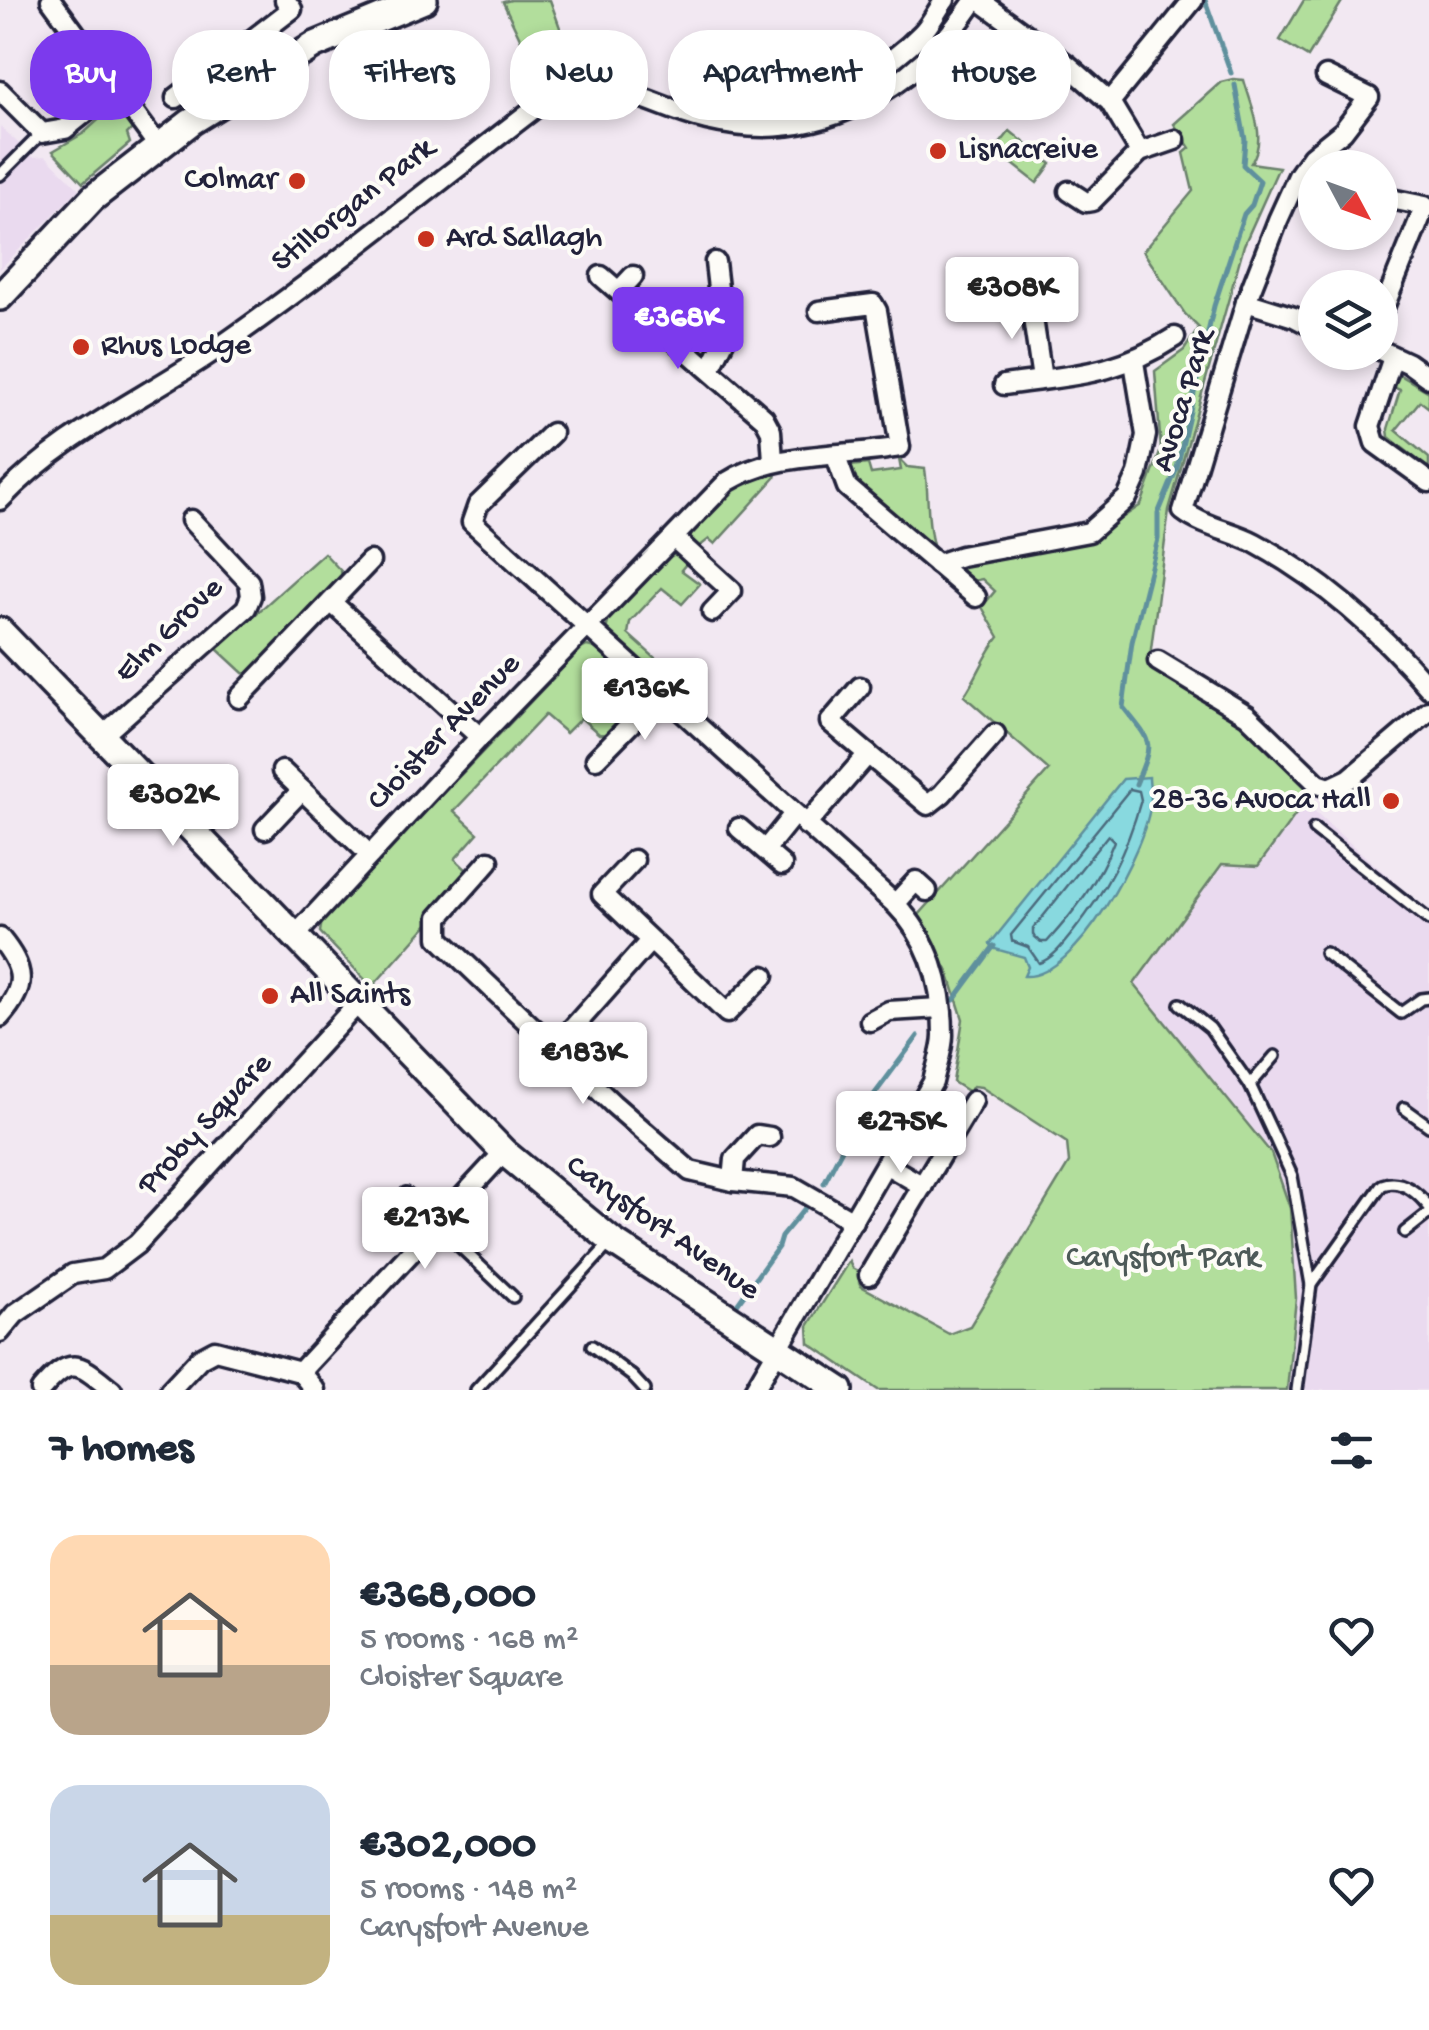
<!DOCTYPE html>
<html lang="en">
<head>
<meta charset="utf-8">
<style>
	:root { --surface:#fff; --page:#f2f2f3; --text:#1f2937; --muted:#747a83; --accent:#7c3aed }
	body { margin:0; font-family:"Gochi Hand",sans-serif; background:var(--page); color:var(--text); height:100vh; display:flex; flex-direction:column; font-size:38px; white-space:nowrap }
	* { box-sizing:border-box; margin:0 }
	p { font-size:32px; color:var(--muted) }
	.icon { flex:none; width:55px; height:55px; fill:none; stroke:currentColor; stroke-width:2; stroke-linecap:round; stroke-linejoin:round }
	.map { position:relative; height:1390px; overflow:hidden }
	.side { display:flex; flex-direction:column; background:var(--surface); flex:1 }
	.side>* { flex:none }
	.guide { position:absolute; left:30px; top:30px; width:1370px; height:90px; display:flex; gap:20px }
	.needle { width:65px; rotate:131deg }
	.buttons { position:absolute; left:1298px; top:150px; display:grid; gap:20px }
	.buttons a { display:grid; place-items:center; width:100px; height:100px; border-radius:50%; background:var(--surface); box-shadow:0 5px 15px #0003; font-size:50px }
	.price { position:absolute; translate:-50% -85px; padding:0 22px; border-radius:10px; background:#fff; color:#222; font-size:32px; line-height:65px; filter:drop-shadow(0 2px 5px #0008) }
	.price::after { content:''; position:absolute; left:50%; top:60px; width:30px; height:22px; margin-left:-15px; background:inherit; clip-path:polygon(0 0,100% 0,50% 100%) }
	.price.selected { background:var(--accent); color:#fff }
	ul { padding:0; list-style:none }
	li { display:flex; align-items:center; gap:30px; height:250px; padding:0 50px }
	li span { display:grid; place-items:center; flex:none; width:280px; height:200px; border-radius:30px; color:#555 }
	li>.icon { margin-inline-start:auto }
	span .icon { width:120px; height:120px; fill:#fffc; stroke-width:1 }
	li b { font-size:42px }
	h2 { display:flex; justify-content:space-between; align-items:center; height:120px; padding:0 50px; font-size:42px }
	.pill { padding:0 35px; border-radius:40px; background:var(--surface); box-shadow:0 5px 15px #0003; font-size:35px; line-height:90px }
	.pill.selected { background:var(--accent); color:#fff }
	.map>svg:first-child { display:block }
</style>
</head>
<body>
<div class="map">
<svg width="1429" height="1390" viewBox="0 0 1429 1390">
	<rect width="100%" height="100%" fill="#f2e8f2"/>
	<filter id="ink" filterUnits="userSpaceOnUse"><feTurbulence type="fractalNoise" baseFrequency=".01" numOctaves="2"/><feDisplacementMap in="SourceGraphic" scale="20" xChannelSelector="R" yChannelSelector="G"/><feConvolveMatrix kernelMatrix="1 2 1 2 8 2 1 2 1" color-interpolation-filters="sRGB"/></filter>
	<g filter="url(#ink)">
		<!-- built -->
		<g fill="#eadaef">
			<polygon points="0,126 33,157 46,156 79,189 0,269"/>
			<polygon points="1304,803 1429,912 1429,1390 1287,1390 1296,1298 1134,984 1222,863 1258,865"/>
		</g>
		<!-- green -->
		<g fill="#b2de9c" stroke="#6a806c" stroke-width="2.5">
			<polygon points="511,0 550,0 572,61 542,85 503,2"/>
			<polygon points="1304,0 1343,0 1308,57 1280,40"/>
			<path d="M1233 79 1244 80C1251 106 1268 138 1251 163L1279 167 1244 245 1169 510 1149 664 1241 719 1309 787 1304 803 1258 866 1222 864 1134 984 1271 1153 1290 1208 1296 1298 1287 1390H878L809 1343 808 1326 849 1261 852 1268 863 1274 859 1282 861 1286 949 1334 970 1326 1069 1163 1067 1143 981 1087 973 1086 969 1092 953 1082 963 1019 948 972 918 916 1049 770 964 696C978 676 985 654 999 637L982 607 995 591 982 579 968 582 960 574 961 569 971 562 1088 541 1141 505 1161 450 1155 371 1184 350 1199 328 1185 314 1143 251 1193 191 1184 153 1190 148 1174 124 1221 82Z"/>
			<polygon points="116,104 134,127 127,134 130,143 83,183 53,151 84,133"/>
			<polygon points="1010,131 1051,164 1037,183 995,150"/>
			<polygon points="1400,375 1429,392 1429,408 1420,401 1396,430 1429,458 1429,469 1389,437 1388,429 1400,390 1393,387"/>
			<path d="M899 459 907 467 925 469C929 495 926 519 933 545L917 537 849 478 850 466 868 464 871 474 901 470Z"/>
			<polygon points="777,470 775,478 715,544 709,539 699,547 690,540 692,532 744,479"/>
			<polygon points="324,553 341,571 343,581 251,675 243,673 217,649"/>
			<polygon points="677,554 686,564 681,570 700,584 682,604 662,588 630,622 628,634 671,672 661,683 606,630 609,619 670,556"/>
			<polygon points="587,646 595,648 641,686 643,701 611,735 599,734 581,718 566,733 545,715 454,811 478,833 455,859 468,871 432,913 428,924 372,987 320,932 322,920 581,649"/>
		</g>
		<!-- water -->
		<path fill="#88d9df" stroke="#5f909d" stroke-width="2.5" d="M1149 777C1149 785 1151 793 1151 801 1147 847 1076 980 1024 976L1028 967 1024 957 995 949 990 944 1123 779Z"/>
		<g fill="none" stroke-linecap="round" stroke-linejoin="round">
			<!-- shore -->
			<g stroke="#4b6b7d" stroke-width="2.5">
				<path d="M1130 789 1139 791 1141 800C1126 853 1107 889 1073 932 1064 943 1053 959 1039 963L1028 947 1012 941 1011 935Z"/>
				<path d="M1108 835 1114 841C1099 880 1075 911 1047 942H1041L1033 935V929Z"/>
			</g>
			<!-- stream -->
			<g stroke="#5f909d" stroke-width="5">
				<polyline points="1205,0 1231,73"/>
				<path d="M1136 784C1154 739 1153 745 1123 707L1132 642 1158 539V514L1177 468 1214 306 1244 214 1252 205 1260 181 1243 165 1245 140 1235 85"/>
				<polyline points="954,1000 994,946"/>
				<polyline points="824,1183 862,1111 918,1036"/>
				<polyline points="732,1311 778,1247 781,1237 805,1208"/>
			</g>
			<defs>
				<g id="service">
					<polyline points="0,175 42,133"/>
					<polyline points="1314,829 1429,920"/>
					<polyline points="1325,953 1401,1013 1421,999 1429,998"/>
					<polyline points="1180,1004 1210,1028 1250,1085 1272,1132 1292,1176 1311,1285"/>
					<polyline points="1250,1085 1275,1056"/>
					<polyline points="1404,1108 1429,1126"/>
					<polyline points="406,1193 438,1221"/>
					<polyline points="436,1224 513,1297"/>
					<polyline points="1405,1232 1429,1213"/>
					<polyline points="592,1346 632,1376 645,1390"/>
					<polyline points="476,1390 610,1243"/>
					<path d="M1297 1390 1311 1285 1382 1185C1401 1178 1418 1193 1429 1207"/>
				</g>
				<g id="minor">
					<polyline points="51,0 159,147"/>
					<polyline points="979,0 1068,65 1110,102 1140,152"/>
					<path d="M1326 76 1369 97 1343 131 1312 156 1298 176 1278 220 1246 302 1183 511C1204 527 1232 531 1255 543 1323 580 1379 630 1429 688"/>
					<polyline points="0,91 42,133 65,129 115,89"/>
					<path d="M714 95C739 100 766 107 792 103 839 97 890 66 922 33 931 24 937 10 945 0"/>
					<polyline points="176,98 292,9 285,0"/>
					<polyline points="1110,102 1193,0"/>
					<polyline points="1069,191 1086,202 1092,201 1140,152 1175,140"/>
					<polyline points="601,276 764,418 771,431 773,461"/>
					<polyline points="619,291 633,276"/>
					<polyline points="1030,298 1042,379"/>
					<polyline points="1246,302 1294,317 1315,328"/>
					<polyline points="1380,317 1425,206 1381,197"/>
					<polyline points="1380,350 1408,363 1429,378"/>
					<polyline points="1393,357 1370,426 1375,443 1429,482"/>
					<polyline points="710,369 724,341 715,262"/>
					<path d="M1004 385C1072 375 1115 376 1175 337"/>
					<path d="M552 433 478 505 472 522 895 904C930 939 943 987 943 1035 943 1050 936 1067 933 1082L754 1390"/>
					<polyline points="836,457 847,487 976,597"/>
					<path d="M0 500C61 434 145 399 218 348 336 266 446 175 560 89 622 78 651 107 707 120 819 147 914 91 975 0"/>
					<polyline points="675,539 732,591 712,612"/>
					<polyline points="937,564 961,556 1089,532 1127,498 1138,474 1146,435 1134,362"/>
					<polyline points="331,602 480,737"/>
					<polyline points="1158,661 1247,715 1318,784 1330,788 1349,779 1429,711"/>
					<polyline points="860,687 830,722 928,805 942,794 995,734"/>
					<polyline points="239,698 370,561"/>
					<polyline points="102,736 246,608 251,596 249,582 191,520"/>
					<polyline points="596,759 661,693"/>
					<polyline points="282,771 370,855"/>
					<polyline points="806,825 868,754"/>
					<polyline points="739,828 782,865"/>
					<polyline points="265,829 302,790"/>
					<polyline points="765,850 794,814"/>
					<polyline points="634,860 602,894 727,1013 764,976"/>
					<polyline points="489,861 439,917 439,938 613,1104 690,1171 733,1181 735,1159 757,1135 770,1137"/>
					<polyline points="895,904 916,881 927,891"/>
					<path d="M295 936 480 737 727 482C778 450 842 458 900 447L877 311 873 304 819 311"/>
					<path d="M0 938C25 969 28 986 0 1017"/>
					<polyline points="870,1021 889,1011 940,1008"/>
					<polyline points="555,1048 649,942"/>
					<polyline points="887,1165 923,1186"/>
					<polyline points="733,1181 794,1187 853,1221"/>
					<polyline points="869,1275 973,1101"/>
					<polyline points="0,1332 15,1314 73,1274 104,1269 137,1244 359,1002"/>
					<polyline points="300,1372 315,1390"/>
					<path d="M41 1390C72 1354 79 1364 112 1390"/>
					<polyline points="170,1390 200,1358 215,1350 300,1372 504,1152"/>
				</g>
				<g id="secondary">
					<polyline points="0,297 93,198 191,122 315,45 424,0"/>
					<polyline points="0,631 504,1152 612,1241 840,1390"/>
				</g>
			</defs>
			<!-- service casing -->
			<use href="#service" stroke="#22223b" stroke-width="16"/>
			<!-- minor casing -->
			<use href="#minor" stroke="#22223b" stroke-width="25"/>
			<!-- secondary casing -->
			<use href="#secondary" stroke="#22223b" stroke-width="32"/>
			<!-- service -->
			<use href="#service" stroke="#fdfcf7" stroke-width="9"/>
			<!-- minor -->
			<use href="#minor" stroke="#fdfcf7" stroke-width="18"/>
			<!-- secondary -->
			<use href="#secondary" stroke="#fdfcf7" stroke-width="25"/>
		</g>
	</g>
	<!-- markers -->
	<g fill="#c8321e" stroke="#fdfcf7" stroke-width="4">
		<circle cx="938" cy="151" r="10"/>
		<circle cx="297" cy="181" r="10"/>
		<circle cx="426" cy="239" r="10"/>
		<circle cx="81" cy="347" r="10"/>
		<circle cx="1391" cy="801" r="10"/>
		<circle cx="270" cy="996" r="10"/>
	</g>
	<g text-anchor="middle" dominant-baseline="central" stroke-width="8" stroke-linejoin="round" paint-order="stroke">
		<!-- poi labels -->
		<g font-size="32" fill="#22223b" stroke="#fdfcf7" text-anchor="start">
			<text x="958" y="151">Lisnacreive</text>
			<text x="277" y="181" text-anchor="end">Colmar</text>
			<text x="446" y="239">Ard Sallagh</text>
			<text x="101" y="347">Rhus Lodge</text>
			<text x="1371" y="801" text-anchor="end">28-36 Avoca Hall</text>
			<text x="290" y="996">All Saints</text>
		</g>
		<!-- street labels -->
		<g font-size="32" fill="#22223b" stroke="#fdfcf7">
			<text transform="translate(354 206) rotate(-38)">Stillorgan Park</text>
			<text transform="translate(1185 401) rotate(-73)">Avoca Park</text>
			<text transform="translate(170 631) rotate(-44)">Elm Grove</text>
			<text transform="translate(445 733) rotate(-46)">Cloister Avenue</text>
			<text transform="translate(206 1125) rotate(-47)">Proby Square</text>
			<text transform="translate(662 1229) rotate(35)">Carysfort Avenue</text>
		</g>
		<!-- park labels -->
		<g font-size="32" fill="#4d5a58" stroke="#fdfcf7">
			<text x="1163" y="1259">Carysfort Park</text>
		</g>
	</g>
</svg>
<div class="buttons">
<a><svg class="needle" viewBox="-14 -14 28 28"><path d="M0-13l5 13h-10z" fill="#e53935"/><path d="M0 13l5-13h-10z" fill="#747a83"/></svg></a>
<a><svg class="icon" aria-label="layers" viewBox="0 0 24 24"><path d="M12 4l9 5-9 5-9-5zM3 14l9 5 9-5"/></svg></a>
</div>
<b class="price" style="left:1012px;top:342px">€308K</b>
<b class="price selected" style="left:678px;top:372px">€368K</b>
<b class="price" style="left:645px;top:743px">€136K</b>
<b class="price" style="left:173px;top:849px">€302K</b>
<b class="price" style="left:583px;top:1107px">€183K</b>
<b class="price" style="left:901px;top:1176px">€275K</b>
<b class="price" style="left:425px;top:1272px">€213K</b>
<div class="guide">
<a class="pill selected">Buy</a>
<a class="pill">Rent</a>
<a class="pill">Filters</a>
<a class="pill">New</a>
<a class="pill">Apartment</a>
<a class="pill">House</a>
</div>
</div>
<section class="side">
<h2>7 homes<svg class="icon" aria-label="filters" viewBox="0 0 24 24"><path d="M4 7h16M4 17h16"/><circle cx="9" cy="7" r="2"/><circle cx="15" cy="17" r="2"/></svg></h2>
<ul>
<li><span style="background:linear-gradient(#ffd9b3 65%,#b9a48a 0)"><svg class="icon" aria-label="home" viewBox="0 0 24 24"><path d="M3 11l9-7 9 7M6 9v11h12V9"/></svg></span><div><b>€368,000</b><p>5 rooms · 168 m²</p><p>Cloister Square</p></div><svg class="icon" aria-label="heart" viewBox="0 0 24 24"><path d="M12 20l-8-8c-3-5 5-10 8-4 3-6 11-1 8 4z"/></svg></li>
<li><span style="background:linear-gradient(#c9d6e8 65%,#c2b280 0)"><svg class="icon" aria-label="home" viewBox="0 0 24 24"><path d="M3 11l9-7 9 7M6 9v11h12V9"/></svg></span><div><b>€302,000</b><p>5 rooms · 148 m²</p><p>Carysfort Avenue</p></div><svg class="icon" aria-label="heart" viewBox="0 0 24 24"><path d="M12 20l-8-8c-3-5 5-10 8-4 3-6 11-1 8 4z"/></svg></li>
</ul>
</section>
</body>
</html>
